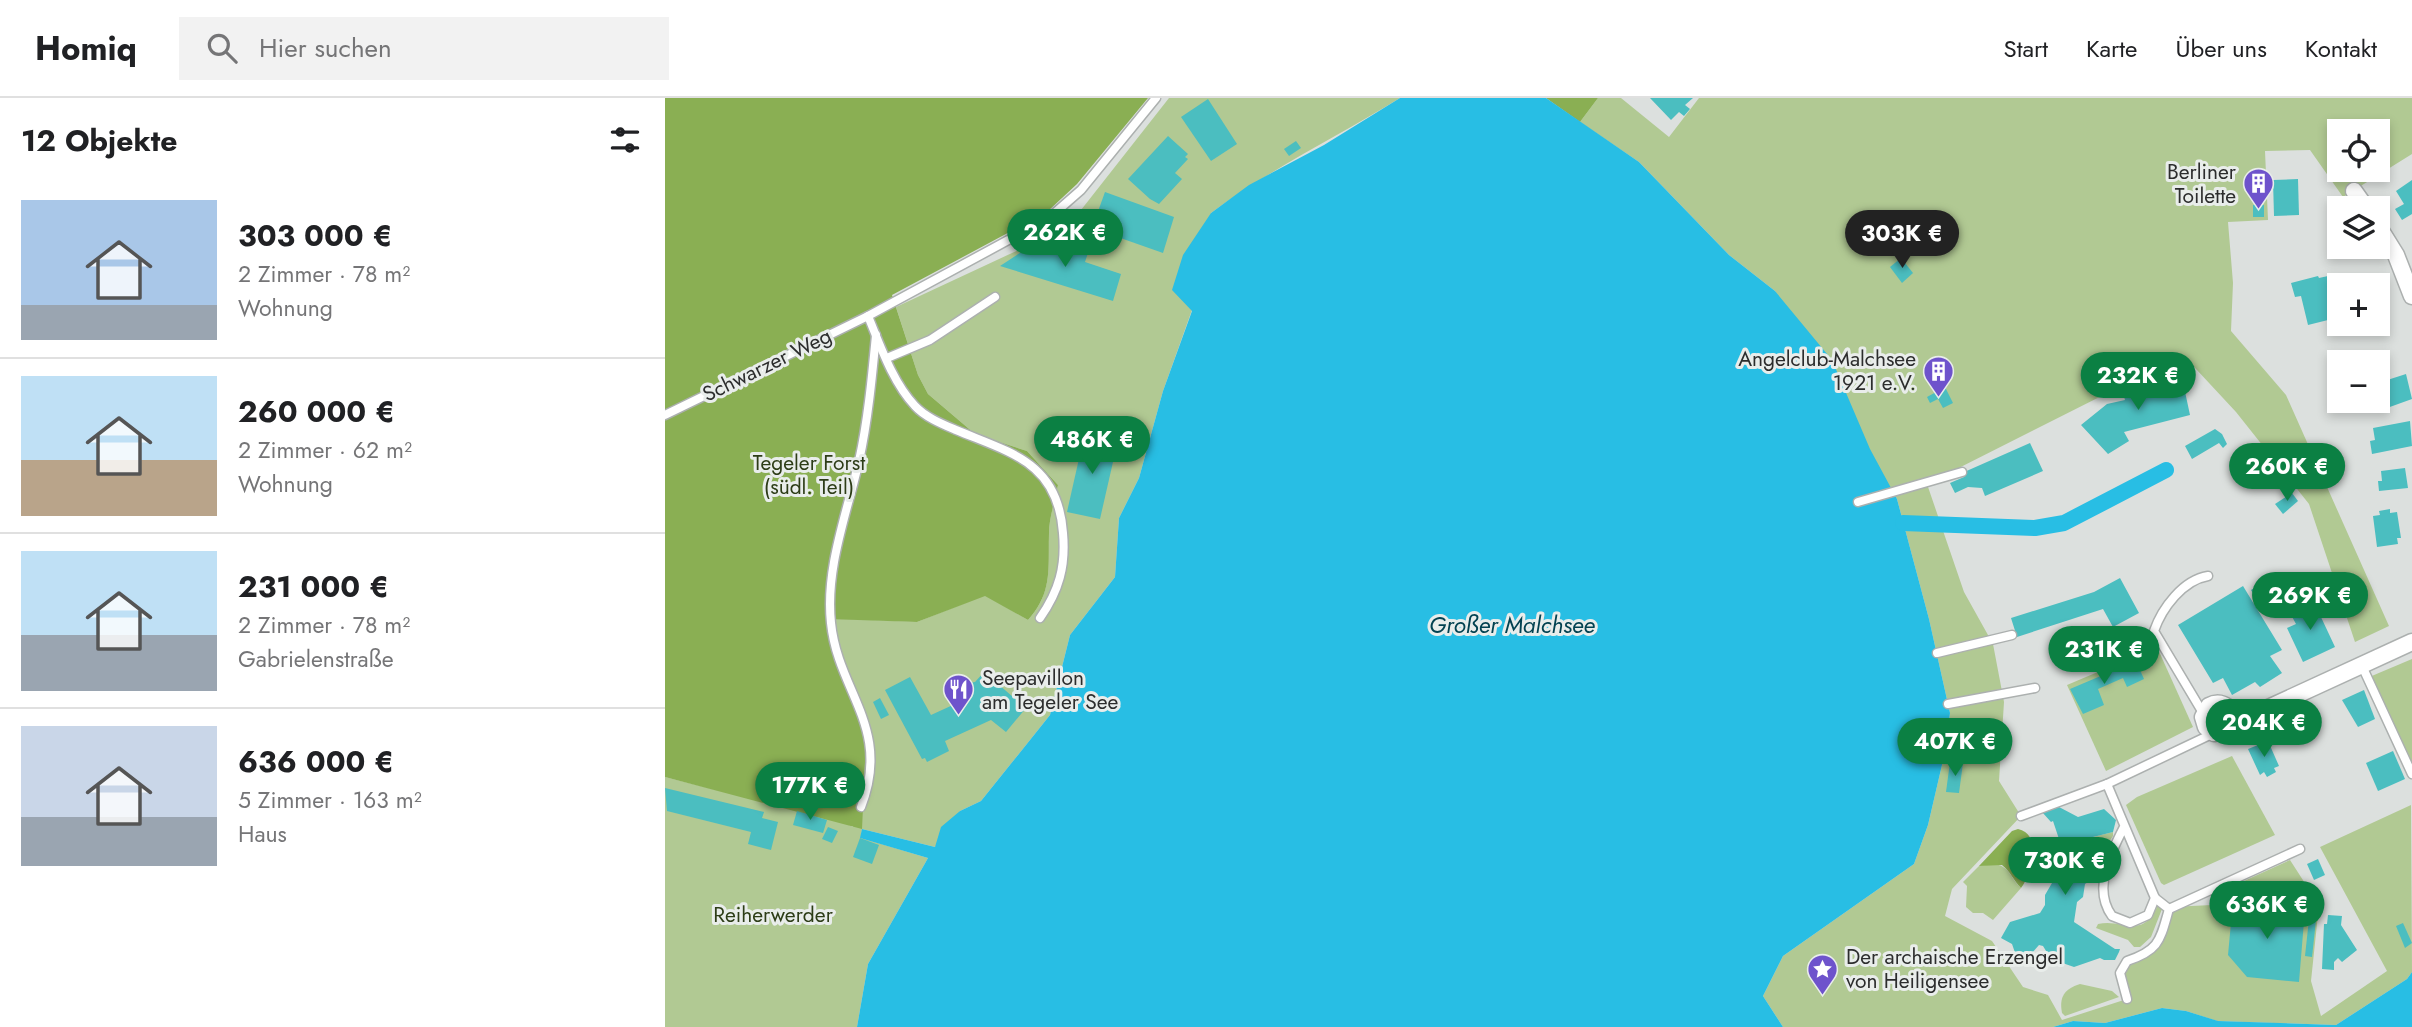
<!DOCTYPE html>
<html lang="de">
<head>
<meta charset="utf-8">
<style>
	:root { --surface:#fff; --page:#f2f2f2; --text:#202124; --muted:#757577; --line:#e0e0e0; --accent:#0b8043 }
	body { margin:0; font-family:Jost,sans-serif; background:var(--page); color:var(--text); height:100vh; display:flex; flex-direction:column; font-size:26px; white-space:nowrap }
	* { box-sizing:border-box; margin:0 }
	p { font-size:23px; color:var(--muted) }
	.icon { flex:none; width:38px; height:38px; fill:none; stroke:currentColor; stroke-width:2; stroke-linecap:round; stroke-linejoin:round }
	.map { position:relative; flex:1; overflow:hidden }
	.drawer { display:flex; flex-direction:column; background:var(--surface); width:665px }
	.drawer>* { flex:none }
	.controls { position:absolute; left:1662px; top:21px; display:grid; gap:14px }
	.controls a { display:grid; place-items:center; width:63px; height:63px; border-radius:0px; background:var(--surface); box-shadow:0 4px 10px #0003; font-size:35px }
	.price { position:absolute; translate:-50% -60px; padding:0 16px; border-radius:24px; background:var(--accent); color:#fff; font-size:23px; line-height:46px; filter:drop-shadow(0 2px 4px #0008) }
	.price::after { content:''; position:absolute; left:50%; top:42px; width:21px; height:16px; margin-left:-10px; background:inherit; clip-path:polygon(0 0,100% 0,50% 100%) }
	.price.current { background:#222; color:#fff }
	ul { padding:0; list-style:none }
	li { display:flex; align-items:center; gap:21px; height:175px; padding:0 21px }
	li+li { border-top:2px solid var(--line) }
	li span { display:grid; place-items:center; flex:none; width:196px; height:140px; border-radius:0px; color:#555 }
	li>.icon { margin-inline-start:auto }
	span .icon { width:84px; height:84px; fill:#fffc; stroke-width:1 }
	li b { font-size:30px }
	h2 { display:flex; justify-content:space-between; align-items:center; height:84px; padding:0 21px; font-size:30px }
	header { display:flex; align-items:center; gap:42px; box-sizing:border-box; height:98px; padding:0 35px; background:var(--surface); border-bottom:2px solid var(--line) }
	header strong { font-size:33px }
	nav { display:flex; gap:38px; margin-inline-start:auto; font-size:24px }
	.search { width:490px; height:63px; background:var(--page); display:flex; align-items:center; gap:18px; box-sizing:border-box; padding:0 24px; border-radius:0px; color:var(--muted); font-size:26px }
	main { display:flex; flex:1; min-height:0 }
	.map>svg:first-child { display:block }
</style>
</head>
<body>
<header>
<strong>Homiq</strong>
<div class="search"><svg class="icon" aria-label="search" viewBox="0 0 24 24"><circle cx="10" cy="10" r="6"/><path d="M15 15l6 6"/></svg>Hier suchen</div>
<nav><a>Start</a><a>Karte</a><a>Über uns</a><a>Kontakt</a></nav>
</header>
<main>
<section class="drawer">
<h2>12 Objekte<svg class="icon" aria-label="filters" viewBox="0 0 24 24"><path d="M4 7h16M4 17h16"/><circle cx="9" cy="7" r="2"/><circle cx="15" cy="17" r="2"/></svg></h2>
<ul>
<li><span style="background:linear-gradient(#a9c7e8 75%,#9aa5b1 0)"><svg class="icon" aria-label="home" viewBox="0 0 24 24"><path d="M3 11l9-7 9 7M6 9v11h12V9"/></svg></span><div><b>303 000 €</b><p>2 Zimmer · 78 m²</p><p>Wohnung</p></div></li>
<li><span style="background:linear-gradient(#bfe0f5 60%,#b9a48a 0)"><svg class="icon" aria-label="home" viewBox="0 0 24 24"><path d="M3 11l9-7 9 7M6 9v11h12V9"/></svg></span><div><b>260 000 €</b><p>2 Zimmer · 62 m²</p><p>Wohnung</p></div></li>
<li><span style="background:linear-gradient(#bfe0f5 60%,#9aa5b1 0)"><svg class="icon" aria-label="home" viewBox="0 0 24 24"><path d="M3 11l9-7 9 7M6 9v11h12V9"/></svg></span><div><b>231 000 €</b><p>2 Zimmer · 78 m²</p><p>Gabrielenstraße</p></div></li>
<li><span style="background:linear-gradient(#c9d6e8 65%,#9aa5b1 0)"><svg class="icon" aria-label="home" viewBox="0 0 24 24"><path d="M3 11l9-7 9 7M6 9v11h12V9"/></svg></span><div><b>636 000 €</b><p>5 Zimmer · 163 m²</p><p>Haus</p></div></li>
</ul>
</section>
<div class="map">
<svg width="1747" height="929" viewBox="0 0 1747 929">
	<rect width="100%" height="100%" fill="#dce0de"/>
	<!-- green -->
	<g fill="#b1c993" fill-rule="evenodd">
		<path d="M504 0H735C672 39 605 71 546 115L527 212 498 293 474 380 454 420 450 479 405 537 385 617 316 703 295 713 270 749 197 731 196 740 263 760 203 866 192 929H0V679L178 724 188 729 163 520 252 524 320 497 363 522C388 494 383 470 384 435 384 420 390 402 393 387L362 353 310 336 263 296 253 277 231 209 377 141 416 112Z"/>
		<path d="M933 0H956L1004 39 1034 0H1747V56L1678 99 1645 52 1600 53 1603 122 1563 124 1568 185 1566 233 1621 297 1724 528 1690 544 1644 406 1571 314 1518 257 1262 386 1299 494 1328 546 1339 604 1334 683 1356 718 1287 791 1280 818 1327 843 1358 889 1383 897 1397 922 1462 901 1455 875 1462 863 1495 844 1506 809 1547 807 1546 798 1625 762 1654 807 1646 883 1656 918 1722 873 1655 749 1746 707 1747 874 1742 881 1671 927 1552 923 1521 913 1497 910 1440 925 1408 923 1388 929H1118L1098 898 1118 858 1249 766 1263 727 1280 654 1285 615 1264 521 1232 401 1110 193 1064 157 974 64 915 24ZM1675 33H1713V72H1675Z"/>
		<polygon points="1492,549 1528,629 1441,673 1402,587"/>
		<polygon points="1747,561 1747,675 1702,580"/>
		<polygon points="1567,658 1610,737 1499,787 1496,785 1461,707 1472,699"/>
		<polygon points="1448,734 1448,738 1438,753 1436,775 1425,779 1422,774 1427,743 1424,740"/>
		<path d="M1329 766C1345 768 1345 780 1356 790L1328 822 1318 815H1308L1301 809 1302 788 1298 784 1314 768Z"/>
		<path d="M1493 807 1497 811 1486 839 1475 849H1469L1463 842 1431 830 1433 826C1458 820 1477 843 1493 807Z"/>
		<path d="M1415 886 1447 893 1454 899 1400 918 1397 915C1394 899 1399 891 1415 886Z"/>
	</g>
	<!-- forest -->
	<g fill="#8aaf53">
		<path d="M0 0H483L412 86 382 114 227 197 253 277 263 296 310 336 362 353 393 387C390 403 384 420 384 435 383 471 388 494 363 522L320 498 252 524 163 521 201 644 197 731 0 679Z"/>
		<polygon points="881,0 933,0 915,24"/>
		<path d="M1353 731C1378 736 1367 776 1356 790 1348 782 1346 774 1337 767L1314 768 1347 733Z"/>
	</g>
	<!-- water -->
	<g fill="#28bee4">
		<polygon points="735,0 881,0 974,64 1064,157 1110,193 1167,262 1205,351 1232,401 1264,521 1285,615 1280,654 1263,727 1249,766 1118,858 1098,898 1118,929 192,929 203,866 263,760 195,740 197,731 270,749 276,729 295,713 316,703 385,617 405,537 450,479 454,420 474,380 498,293 527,213 507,192 518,157 546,115 584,87 659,47"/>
		<polygon points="1747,874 1747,929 1388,929 1408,923 1440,925 1497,910 1521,913 1553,923 1671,927 1742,881"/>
	</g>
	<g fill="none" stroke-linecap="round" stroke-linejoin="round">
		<!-- canal -->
		<polyline stroke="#28bee4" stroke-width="16" points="1238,425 1370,430 1399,425 1501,372"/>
	</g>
	<!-- building -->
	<g fill="#4bbec0">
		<polygon points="985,0 1028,0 1020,7 1025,11 1019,18 1014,14 1006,22"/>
		<polygon points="543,1 572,46 546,63 516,19"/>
		<polygon points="503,38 523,56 520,59 523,61 510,75 517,81 494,106 485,101 463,81"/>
		<polygon points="631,43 636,50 624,58 619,51"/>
		<polygon points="1633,81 1634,117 1609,118 1608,82"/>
		<polygon points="1747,82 1747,116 1737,122 1730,111 1739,106 1731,93"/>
		<polygon points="440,94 509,119 498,155 427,130"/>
		<rect x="1588" y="107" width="11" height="12"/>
		<polygon points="376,141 423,155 420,164 456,176 448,203 335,168"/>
		<polygon points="1236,160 1248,175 1237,185 1225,169"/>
		<polygon points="1653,178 1654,180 1663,178 1665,183 1669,182 1675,204 1675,219 1643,227 1636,198 1630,199 1626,185"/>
		<polygon points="1741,276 1747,301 1722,310 1720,305 1712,308 1710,303 1713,303 1713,285"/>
		<polygon points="1507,278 1519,289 1525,317 1459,334 1464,343 1443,356 1416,327 1442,306 1460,302 1458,295 1485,283"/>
		<polygon points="1280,289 1288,305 1278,310 1273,301 1265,305 1262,299"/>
		<polygon points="1745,323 1747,348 1707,356 1705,343 1710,342 1708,330"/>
		<polygon points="1550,331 1557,336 1562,346 1558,350 1554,345 1527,361 1520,348"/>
		<polygon points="420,334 453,342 435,421 402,414"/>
		<polygon points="1365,345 1378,373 1320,398 1317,390 1303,389 1290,395 1285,385 1299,379 1297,375"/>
		<polygon points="1740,370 1743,390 1714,393 1713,383 1717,383 1716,373"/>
		<polygon points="1627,395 1633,403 1618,416 1610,406"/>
		<polygon points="1725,411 1725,415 1732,414 1736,440 1732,440 1733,446 1712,449 1708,418 1715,417 1714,413"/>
		<polygon points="1455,480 1474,515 1448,529 1438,511 1352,539 1346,520 1429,494"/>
		<polygon points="1603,482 1617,506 1601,516 1586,492"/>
		<polygon points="1578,488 1617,552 1605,558 1617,575 1595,589 1590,584 1567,597 1558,580 1548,585 1513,527"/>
		<polygon points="1648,502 1670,549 1638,564 1622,530 1631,526 1624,513"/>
		<polygon points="1471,563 1479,581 1462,589 1458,580 1433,591 1439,607 1418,616 1405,591"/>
		<polygon points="319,574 361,610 341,634 326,622 280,643 284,653 262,664 260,660 257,661 220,592 245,579 266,617 301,601 300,589 303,585 310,584"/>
		<polygon points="1699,592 1710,621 1693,629 1677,602"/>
		<polygon points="215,600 224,617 216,621 208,604"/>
		<polygon points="1603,643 1614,668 1609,670 1611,674 1602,679 1599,674 1595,677 1583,651"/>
		<polygon points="1728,653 1740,681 1713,693 1701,665"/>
		<polygon points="1285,664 1298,665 1294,695 1281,694"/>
		<polygon points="0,690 99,714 97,720 113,724 106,752 83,746 86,734 2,713"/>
		<polygon points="1394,709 1413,719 1439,711 1451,722 1448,734 1424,740 1424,742 1427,743 1422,774 1426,782 1420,786 1418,799 1412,804 1409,824 1450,851 1455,851 1454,854 1450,862 1439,862 1435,860 1409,869 1386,861 1378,848 1374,847 1355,869 1347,846 1336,840 1345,824 1375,815 1380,807 1380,797 1387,785 1383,779 1391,769 1386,762 1397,750 1388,723 1386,724 1377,714"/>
		<polygon points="132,713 162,722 158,735 128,727"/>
		<polygon points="163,729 173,733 167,745 157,741"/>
		<polygon points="195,740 214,747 207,766 188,759"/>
		<polygon points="1653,761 1660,777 1649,782 1642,766"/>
		<polygon points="1568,803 1611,809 1611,806 1625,807 1625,810 1640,811 1634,884 1582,879 1563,857"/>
		<polygon points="1645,812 1652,813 1647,859 1640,858"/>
		<polygon points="1663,817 1677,818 1676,827 1692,852 1677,864 1673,860 1669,864 1669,872 1657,871 1659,826 1662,826"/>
		<polygon points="1738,825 1747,845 1740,850 1731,828"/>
	</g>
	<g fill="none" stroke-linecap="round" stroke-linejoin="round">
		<defs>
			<g id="lane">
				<path d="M203 218C215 247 228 285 250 308 260 319 277 326 291 332 346 355 393 364 398 435 401 468 394 493 375 520"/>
				<polyline points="222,260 265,242 330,199"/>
				<polyline points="0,317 203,218 384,120 416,92 491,0"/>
				<polyline points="1193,404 1297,374"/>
				<polyline points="1272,555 1347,537"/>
				<polyline points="1697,568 1747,676"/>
				<polyline points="1283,606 1370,590"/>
				<path d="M1538 615 1489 533C1497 510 1518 482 1543 478"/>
				<polyline points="1442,686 1549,635"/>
				<path d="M196 709C227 630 173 594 166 525 160 471 182 415 194 363 203 322 207 279 211 237"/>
				<path d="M1356 718 1442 686 1490 800 1483 817 1465 825 1447 818C1427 791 1446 754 1459 729"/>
				<polyline points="1504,811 1635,751"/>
				<path d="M1462 901 1455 875 1462 863C1495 852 1495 842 1504 811L1490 800"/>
			</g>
			<g id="street">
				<polyline points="1689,93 1701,110"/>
				<polyline points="1713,128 1731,157 1747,198"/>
				<path d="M1578 621C1566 614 1559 600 1544 608L1538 619 1541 629 1549 635 1747 544"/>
			</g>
		</defs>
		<!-- lane casing -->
		<use href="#lane" stroke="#acb0af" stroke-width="11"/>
		<!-- street casing -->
		<use href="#street" stroke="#acb0af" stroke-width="19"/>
		<!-- lane -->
		<use href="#lane" stroke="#fff" stroke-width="8"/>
		<!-- street -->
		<use href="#street" stroke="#fff" stroke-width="16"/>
	</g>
	<!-- icons -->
	<defs>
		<symbol id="building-pin" viewBox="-11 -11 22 30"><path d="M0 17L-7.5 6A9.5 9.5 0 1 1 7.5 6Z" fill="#6e53cc" stroke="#e9edeb"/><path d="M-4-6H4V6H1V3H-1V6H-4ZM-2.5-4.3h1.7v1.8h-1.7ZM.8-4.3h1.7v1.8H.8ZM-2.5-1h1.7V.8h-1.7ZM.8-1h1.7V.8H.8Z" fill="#fff"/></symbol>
		<symbol id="restaurant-pin" viewBox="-11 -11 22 30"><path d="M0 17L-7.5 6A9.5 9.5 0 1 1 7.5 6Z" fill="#6e53cc" stroke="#e9edeb"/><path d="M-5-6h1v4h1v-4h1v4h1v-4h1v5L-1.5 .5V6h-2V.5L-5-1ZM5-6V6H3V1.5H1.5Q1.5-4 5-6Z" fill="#fff"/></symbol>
		<symbol id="sight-pin" viewBox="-11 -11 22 30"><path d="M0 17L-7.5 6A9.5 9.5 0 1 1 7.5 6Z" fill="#6e53cc" stroke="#e9edeb"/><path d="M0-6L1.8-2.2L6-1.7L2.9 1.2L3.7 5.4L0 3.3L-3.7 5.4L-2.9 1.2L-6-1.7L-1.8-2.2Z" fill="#fff"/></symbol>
	</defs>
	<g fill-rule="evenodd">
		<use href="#building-pin" x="1576" y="68" width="35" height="47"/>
		<use href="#building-pin" x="1256" y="256" width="35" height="47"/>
		<use href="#restaurant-pin" x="276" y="574" width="35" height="47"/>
		<use href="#sight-pin" x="1140" y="854" width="35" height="47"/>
	</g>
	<g text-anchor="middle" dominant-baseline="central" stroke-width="6" stroke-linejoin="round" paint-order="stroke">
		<!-- poi labels -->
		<g font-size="21" fill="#2c2d2d" stroke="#e9edeb" text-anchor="end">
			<text x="1571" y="74">Berliner<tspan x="1571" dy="24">Toilette</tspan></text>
			<text x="1251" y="261">Angelclub-Malchsee<tspan x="1251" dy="24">1921 e.V.</tspan></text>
			<text x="317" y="580" text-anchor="start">Seepavillon<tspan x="317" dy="24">am Tegeler See</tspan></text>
			<text x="1181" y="859" text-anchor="start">Der archaische Erzengel<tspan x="1181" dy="24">von Heiligensee</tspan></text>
		</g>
		<!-- street labels -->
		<g font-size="21" fill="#2c2d2d" stroke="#e9edeb">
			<text transform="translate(102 267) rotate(-26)">Schwarzer Weg</text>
		</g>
		<!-- park labels -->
		<g font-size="21" fill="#2d3d17" stroke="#e9edeb">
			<text x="144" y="365">Tegeler Forst<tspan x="144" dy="24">(südl. Teil)</tspan></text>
			<text x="108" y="817">Reiherwerder</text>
		</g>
		<!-- water labels -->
		<g font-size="23" font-style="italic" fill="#024251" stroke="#e9edeb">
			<text x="847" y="527">Großer Malchsee</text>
		</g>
	</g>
</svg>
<div class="controls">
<a><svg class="icon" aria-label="locate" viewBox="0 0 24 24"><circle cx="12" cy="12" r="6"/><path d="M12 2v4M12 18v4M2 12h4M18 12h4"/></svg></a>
<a><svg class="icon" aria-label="layers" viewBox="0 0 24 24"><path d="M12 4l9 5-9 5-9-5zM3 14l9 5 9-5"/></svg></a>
<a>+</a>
<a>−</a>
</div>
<b class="price" style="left:400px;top:171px">262K €</b>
<b class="price current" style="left:1237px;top:172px">303K €</b>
<b class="price" style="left:1473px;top:314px">232K €</b>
<b class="price" style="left:427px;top:378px">486K €</b>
<b class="price" style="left:1622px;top:405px">260K €</b>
<b class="price" style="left:1645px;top:534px">269K €</b>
<b class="price" style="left:1439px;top:588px">231K €</b>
<b class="price" style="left:1599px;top:661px">204K €</b>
<b class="price" style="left:1290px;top:680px">407K €</b>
<b class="price" style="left:145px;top:724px">177K €</b>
<b class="price" style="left:1400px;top:799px">730K €</b>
<b class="price" style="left:1602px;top:843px">636K €</b>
</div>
</main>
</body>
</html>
